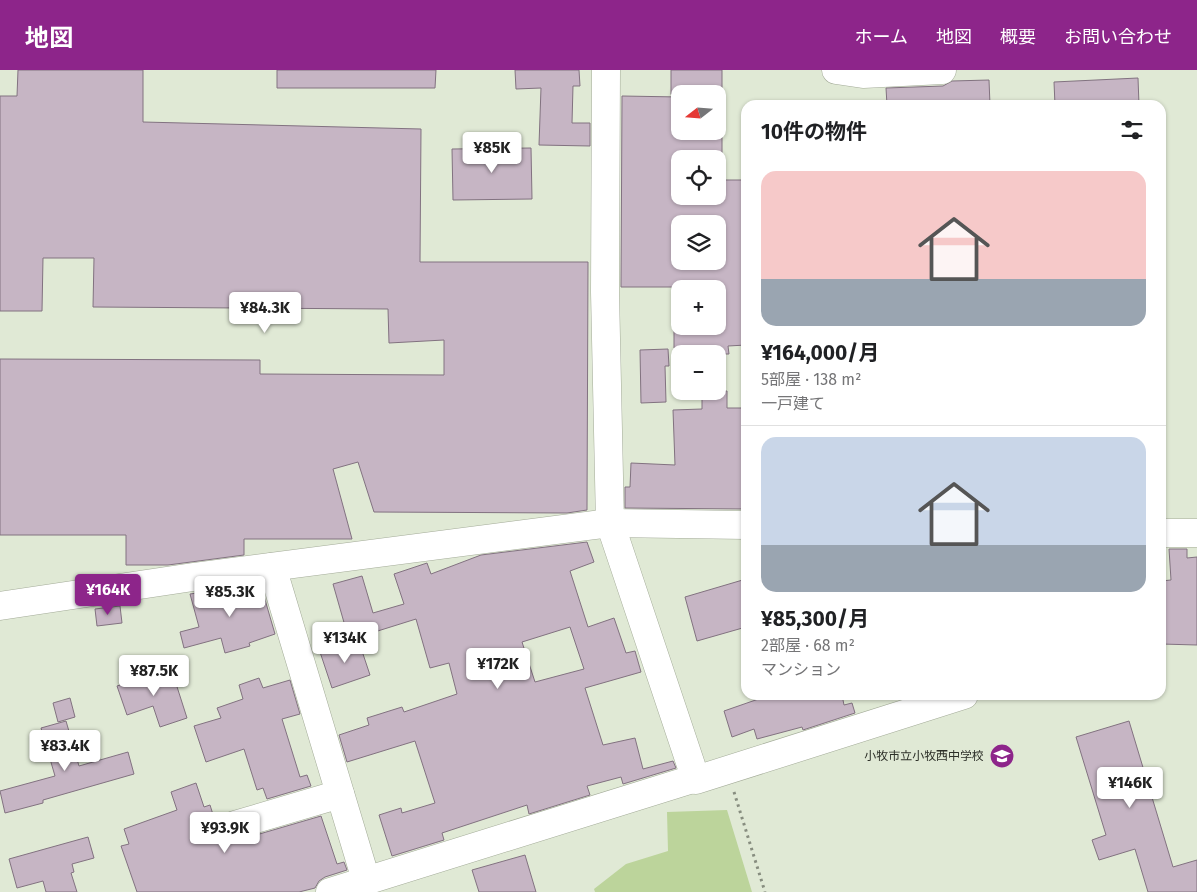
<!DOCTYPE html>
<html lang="ja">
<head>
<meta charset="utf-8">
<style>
	:root { --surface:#fff; --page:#f6f6f6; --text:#202124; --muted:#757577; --line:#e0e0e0; --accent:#8d258a }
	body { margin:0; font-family:"Fira Sans","Noto Sans JP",sans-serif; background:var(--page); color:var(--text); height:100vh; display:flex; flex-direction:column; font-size:19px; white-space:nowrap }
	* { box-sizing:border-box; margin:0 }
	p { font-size:16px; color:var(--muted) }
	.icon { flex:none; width:28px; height:28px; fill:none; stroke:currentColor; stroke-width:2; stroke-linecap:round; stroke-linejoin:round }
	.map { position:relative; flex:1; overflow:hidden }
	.side { position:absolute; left:741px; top:30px; width:425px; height:600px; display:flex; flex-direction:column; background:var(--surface); border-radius:15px; box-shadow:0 1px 4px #0004 }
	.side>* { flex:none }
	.needle { width:32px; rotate:253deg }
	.fabs { position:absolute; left:671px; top:15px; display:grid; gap:10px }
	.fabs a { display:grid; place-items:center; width:55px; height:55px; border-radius:10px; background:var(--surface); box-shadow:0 1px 4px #0004; font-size:25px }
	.price { position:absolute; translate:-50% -42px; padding:0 11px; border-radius:5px; background:#fff; color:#222; font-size:16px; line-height:32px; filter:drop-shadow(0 1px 2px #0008) }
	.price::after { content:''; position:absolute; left:50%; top:30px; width:15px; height:11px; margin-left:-8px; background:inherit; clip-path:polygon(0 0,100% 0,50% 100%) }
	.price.active { background:var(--accent); color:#fff }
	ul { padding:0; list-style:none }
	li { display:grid; align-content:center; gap:10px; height:265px; padding:0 20px }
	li+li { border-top:1px solid var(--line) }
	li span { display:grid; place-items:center; height:155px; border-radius:15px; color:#555 }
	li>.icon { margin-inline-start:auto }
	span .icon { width:90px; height:90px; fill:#fffc; stroke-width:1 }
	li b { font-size:21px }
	h2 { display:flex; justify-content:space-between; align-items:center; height:60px; padding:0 20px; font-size:21px }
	header { display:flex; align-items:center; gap:30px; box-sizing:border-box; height:70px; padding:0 25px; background:var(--accent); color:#fff }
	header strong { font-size:24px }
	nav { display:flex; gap:28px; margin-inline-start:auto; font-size:18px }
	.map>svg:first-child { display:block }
</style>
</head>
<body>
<header>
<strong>地図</strong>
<nav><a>ホーム</a><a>地図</a><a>概要</a><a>お問い合わせ</a></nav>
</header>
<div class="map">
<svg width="1197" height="822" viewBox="0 0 1197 822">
	<rect width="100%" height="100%" fill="#e0e9d5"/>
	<!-- green -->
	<polygon fill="#bcd49b" points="727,740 752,822 595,822 594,819 626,794 668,781 667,742"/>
	<!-- building -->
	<g fill="#c6b5c4" stroke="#827280" fill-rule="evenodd">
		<polygon points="18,0 143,0 143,52 421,59 420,192 588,192 587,440 567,443 374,442 358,392 333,399 352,469 244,469 244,485 168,495 126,495 126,465 0,465 0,289 260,290 260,304 444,305 444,270 389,273 388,239 93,237 94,188 43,188 42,241 0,241 0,26 17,26"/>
		<polygon points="277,0 436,0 435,18 277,18"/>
		<polygon points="515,0 579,0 580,16 573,16 572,53 590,53 590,76 539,75 541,18 516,19"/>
		<rect x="671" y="0" width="51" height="24"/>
		<polygon points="1138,8 1139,35 1055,35 1054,12"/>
		<polygon points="989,10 990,35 887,35 886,18 943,16 952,11"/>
		<path d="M622 26 680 27V61H722V89H680V126H718V110H746V275L728 276 729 284H702V277L674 278V256H718V217H621ZM680 154H718V191H680Z"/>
		<polygon points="531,78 532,129 453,130 452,79"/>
		<polygon points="668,279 669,296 665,296 666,332 641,333 640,280"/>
		<polygon points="702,321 727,321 727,338 746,338 746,439 625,438 625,417 630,417 631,393 675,395 673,340 702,339"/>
		<path d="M587 472 594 492 570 501 588 557 614 548 626 583 635 581 641 602 585 618 603 675 635 668 643 699 673 691 676 698 623 714 621 707 587 716 590 725 529 744 527 735 442 763 444 770 392 786 379 745 401 738 402 743 435 733 415 671 347 692 339 665 369 655 367 648 402 637 404 642 457 624 449 593 430 598 416 549 349 570 333 514 362 506 373 543 404 534 394 504 427 493 431 504 481 485ZM570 557 584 599 535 612 522 572Z"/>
		<polygon points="1169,479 1187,479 1187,488 1197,487 1197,575 1161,574 1161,511 1171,510"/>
		<polygon points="746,509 746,557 697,571 685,527"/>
		<polygon points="244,516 244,521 261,516 275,564 249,573 250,576 225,583 221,568 184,578 180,562 199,557 190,524"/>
		<polygon points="120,536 122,553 97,556 95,539"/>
		<polygon points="358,569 370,605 332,618 320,582"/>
		<polygon points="171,598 187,648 160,657 153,636 127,645 117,616"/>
		<polygon points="259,608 263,618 290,610 300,644 282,649 300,707 307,705 311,716 267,729 263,718 257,720 244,679 206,692 194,656 221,648 217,638 243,629 239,615"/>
		<polygon points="770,625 842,625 844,635 852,633 855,643 803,660 802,657 757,669 754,659 732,667 724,641"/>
		<polygon points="70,628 75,647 58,652 53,633"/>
		<polygon points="66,651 79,696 128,682 134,704 43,730 43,733 5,743 0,721 55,706 41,658"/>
		<polygon points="1129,651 1173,797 1197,790 1197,822 1148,822 1135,779 1099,790 1092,770 1106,765 1076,667"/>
		<polygon points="196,713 204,737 210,735 221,770 227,768 239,770 321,746 337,794 344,792 347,800 325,807 319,811 315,818 299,822 137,822 121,776 129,774 124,759 177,740 171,722"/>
		<polygon points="88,767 94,788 72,794 74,802 71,803 77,822 46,822 43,811 17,818 9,789"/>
		<polygon points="525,785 536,822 479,822 472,800"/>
	</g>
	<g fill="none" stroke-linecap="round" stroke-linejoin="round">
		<defs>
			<g id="minor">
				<polyline points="606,0 605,222 610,453 696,710 964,625"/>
				<polyline points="836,0 863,4 942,0"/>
				<polyline points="1161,463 1197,463"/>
				<polyline points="272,497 366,810"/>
				<polyline points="0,536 193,507 610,453 746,455"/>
				<polyline points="235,755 340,724"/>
				<polyline points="330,822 696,708"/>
			</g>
		</defs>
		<!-- minor casing -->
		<use href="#minor" stroke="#a3ab98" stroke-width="29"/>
		<!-- path -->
		<polyline stroke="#878d7f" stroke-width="3" stroke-dasharray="2.5 4" stroke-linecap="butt" points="734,722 765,822"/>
		<!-- minor -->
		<use href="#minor" stroke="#fff" stroke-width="28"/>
	</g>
	<!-- icons -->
	<defs>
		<symbol id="school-disc" viewBox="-11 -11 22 22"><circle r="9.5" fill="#8d258a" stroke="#e0e9d5"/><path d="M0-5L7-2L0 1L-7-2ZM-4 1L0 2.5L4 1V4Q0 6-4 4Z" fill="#fff"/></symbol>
	</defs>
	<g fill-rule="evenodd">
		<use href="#school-disc" x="988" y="672" width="28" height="28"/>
	</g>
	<g text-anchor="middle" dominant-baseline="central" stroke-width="5" stroke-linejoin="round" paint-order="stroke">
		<!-- poi labels -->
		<g font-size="12" fill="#2c2f28" stroke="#e0e9d5" text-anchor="end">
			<text x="984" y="686">小牧市立小牧西中学校</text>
		</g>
	</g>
</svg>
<div class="fabs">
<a><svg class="needle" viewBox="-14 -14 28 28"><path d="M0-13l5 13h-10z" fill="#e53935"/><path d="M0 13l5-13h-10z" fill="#757577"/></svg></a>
<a><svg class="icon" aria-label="locate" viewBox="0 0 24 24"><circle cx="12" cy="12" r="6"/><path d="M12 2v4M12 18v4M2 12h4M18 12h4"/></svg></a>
<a><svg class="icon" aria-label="layers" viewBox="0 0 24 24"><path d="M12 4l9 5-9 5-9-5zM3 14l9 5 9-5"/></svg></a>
<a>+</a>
<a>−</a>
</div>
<b class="price" style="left:492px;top:104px">¥85K</b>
<b class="price" style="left:265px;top:264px">¥84.3K</b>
<b class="price active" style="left:108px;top:546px">¥164K</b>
<b class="price" style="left:230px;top:548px">¥85.3K</b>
<b class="price" style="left:345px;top:594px">¥134K</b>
<b class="price" style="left:498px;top:620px">¥172K</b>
<b class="price" style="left:154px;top:627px">¥87.5K</b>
<b class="price" style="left:65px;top:702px">¥83.4K</b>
<b class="price" style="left:1130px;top:739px">¥146K</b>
<b class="price" style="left:225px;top:784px">¥93.9K</b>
<section class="side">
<h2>10件の物件<svg class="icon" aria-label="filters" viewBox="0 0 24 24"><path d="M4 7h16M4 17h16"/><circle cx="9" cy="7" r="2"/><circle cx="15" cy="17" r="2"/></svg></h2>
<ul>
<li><span style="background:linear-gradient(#f6c9c9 70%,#9aa5b1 0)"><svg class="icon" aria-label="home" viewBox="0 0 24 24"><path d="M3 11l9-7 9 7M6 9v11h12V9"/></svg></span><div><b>¥164,000/月</b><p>5部屋 · 138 m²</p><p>一戸建て</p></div></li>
<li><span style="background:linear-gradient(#c9d6e8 70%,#9aa5b1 0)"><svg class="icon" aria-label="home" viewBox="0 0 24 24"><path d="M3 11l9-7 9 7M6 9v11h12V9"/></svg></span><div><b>¥85,300/月</b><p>2部屋 · 68 m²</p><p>マンション</p></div></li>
</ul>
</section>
</div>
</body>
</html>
